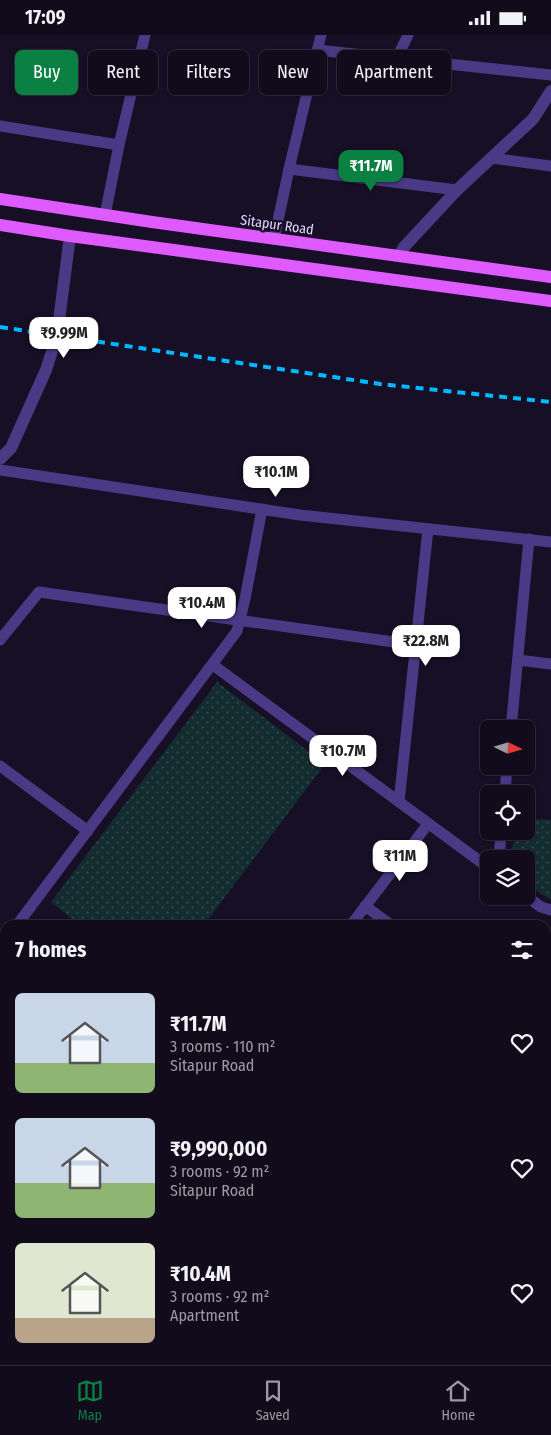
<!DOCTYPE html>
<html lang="en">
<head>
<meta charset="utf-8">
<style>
	:root { --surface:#110b1c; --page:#1e1929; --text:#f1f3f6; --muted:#9c9ba3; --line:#302b3b; --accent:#0b8043 }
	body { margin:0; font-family:"Fira Sans Condensed",sans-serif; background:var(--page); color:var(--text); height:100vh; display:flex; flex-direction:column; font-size:19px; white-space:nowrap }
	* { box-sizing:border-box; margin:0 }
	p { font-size:16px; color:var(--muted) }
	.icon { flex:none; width:28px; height:28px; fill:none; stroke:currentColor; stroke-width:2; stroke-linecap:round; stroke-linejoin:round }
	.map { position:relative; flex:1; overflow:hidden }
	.side { position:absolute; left:0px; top:885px; width:551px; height:445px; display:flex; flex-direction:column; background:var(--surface); border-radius:15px 15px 0 0; box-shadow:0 1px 4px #0004,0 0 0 1px var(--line) }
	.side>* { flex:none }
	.hud { position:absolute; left:15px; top:15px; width:521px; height:45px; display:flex; gap:10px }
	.needle { width:32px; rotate:95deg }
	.tools { position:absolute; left:480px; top:685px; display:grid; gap:10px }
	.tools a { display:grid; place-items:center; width:55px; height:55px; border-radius:8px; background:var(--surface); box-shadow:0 1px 4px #0004,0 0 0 1px var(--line); font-size:25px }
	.price { position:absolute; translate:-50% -42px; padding:0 11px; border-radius:10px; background:#fff; color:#222; font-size:16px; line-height:32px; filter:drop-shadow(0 1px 2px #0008) }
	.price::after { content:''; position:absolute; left:50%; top:30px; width:15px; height:11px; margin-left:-8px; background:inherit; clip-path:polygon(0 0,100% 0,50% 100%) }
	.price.current { background:var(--accent); color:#fff }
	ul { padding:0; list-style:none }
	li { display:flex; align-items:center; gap:15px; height:125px; padding:0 15px }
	li span { display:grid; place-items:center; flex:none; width:140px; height:100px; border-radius:8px; color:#555 }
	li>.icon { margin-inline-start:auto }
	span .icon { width:60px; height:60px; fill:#fffc; stroke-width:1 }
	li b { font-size:21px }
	h2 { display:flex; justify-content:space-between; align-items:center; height:60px; padding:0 15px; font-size:21px }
	.pill { padding:0 18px; border-radius:8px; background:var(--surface); box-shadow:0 1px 4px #0004,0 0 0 1px var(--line); font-size:18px; line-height:45px }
	.pill.current { background:var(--accent); color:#fff }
	.status { display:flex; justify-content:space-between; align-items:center; height:35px; padding:0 25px; background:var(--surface); direction:ltr }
	.status svg { height:14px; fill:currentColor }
	.dock { display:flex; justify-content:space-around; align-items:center; height:70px; border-top:1px solid var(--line); background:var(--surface); font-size:14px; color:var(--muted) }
	.dock a { display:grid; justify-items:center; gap:2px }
	.dock .current { color:var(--accent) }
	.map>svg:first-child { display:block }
</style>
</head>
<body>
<div class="status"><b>17:09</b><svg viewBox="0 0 49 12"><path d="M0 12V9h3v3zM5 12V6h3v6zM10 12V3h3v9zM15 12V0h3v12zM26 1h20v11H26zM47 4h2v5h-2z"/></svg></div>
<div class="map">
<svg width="551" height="1330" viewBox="0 0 551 1330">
	<defs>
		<pattern id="green-dots" width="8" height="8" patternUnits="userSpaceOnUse" patternTransform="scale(1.25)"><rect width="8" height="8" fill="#122c30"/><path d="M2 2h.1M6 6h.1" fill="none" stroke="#344a4f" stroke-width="1.8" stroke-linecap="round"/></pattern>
	</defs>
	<rect width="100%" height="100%" fill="#170f26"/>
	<!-- green -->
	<g fill="url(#green-dots)">
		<polygon points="217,647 325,729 204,890 80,890 51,867"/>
		<polygon points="526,783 551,785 551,865 526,849 526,824 512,824 514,796 526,796"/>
	</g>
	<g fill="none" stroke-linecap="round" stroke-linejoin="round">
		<!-- minor -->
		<g stroke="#4a3a86" stroke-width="11">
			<polyline points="317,15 551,40"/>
			<polyline points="397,23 408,0"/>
			<polyline points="0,91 119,110"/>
			<polyline points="491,123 551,131"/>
			<polyline points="289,134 457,155"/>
			<polyline points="105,180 119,110 145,0"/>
			<polyline points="274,204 289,134 321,0"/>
			<polyline points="0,435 300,480 551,507"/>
			<polyline points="0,605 39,557 415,610"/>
			<polyline points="518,625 551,629"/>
			<polyline points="213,630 489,833"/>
			<polyline points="511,694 529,504"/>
			<polyline points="0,731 88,796"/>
			<polyline points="505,759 507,731"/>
			<polyline points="399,767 428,494"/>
			<polyline points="499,824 501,796"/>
			<polyline points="526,861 541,872 551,875"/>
			<polyline points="365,871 391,890"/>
			<polyline points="17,890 237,596 245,564 262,474"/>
			<polyline points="351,890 428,789"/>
			<polyline points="0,913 5,906"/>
			<polyline points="546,983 551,984"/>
			<polyline points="546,1212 551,1202"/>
			<polyline points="0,1236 5,1240"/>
			<polyline points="104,1330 107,1325"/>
			<polyline points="494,1330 496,1325"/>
		</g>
		<!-- tertiary -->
		<g stroke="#4a3a86" stroke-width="12">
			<polyline points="399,221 404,212 457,155 533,84 551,56"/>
			<polyline points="0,424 11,413 46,335 57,301 70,201"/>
			<polyline points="0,1103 5,1107"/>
			<polyline points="0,1287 5,1277"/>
			<polyline points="0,1325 5,1316"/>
			<polyline points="268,1325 274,1330"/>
			<polyline points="308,1325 314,1330"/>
		</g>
		<!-- primary -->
		<g stroke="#df5bff" stroke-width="12">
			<polyline points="0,164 152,187 551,242"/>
			<polyline points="0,190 70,201 551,266"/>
		</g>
		<!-- rail -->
		<polyline stroke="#00b8ff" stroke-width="4" stroke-dasharray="8 6" stroke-linecap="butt" points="0,292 380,349 551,367"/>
	</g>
	<g text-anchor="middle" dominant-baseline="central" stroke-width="4.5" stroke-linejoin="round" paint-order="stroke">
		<!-- street labels -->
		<g font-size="14" fill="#e1d4ff" stroke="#170f26">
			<text transform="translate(277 190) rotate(8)">Sitapur Road</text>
		</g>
	</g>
</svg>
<div class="tools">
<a><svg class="needle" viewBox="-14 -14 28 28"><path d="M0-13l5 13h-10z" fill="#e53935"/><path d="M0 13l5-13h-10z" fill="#9c9ba3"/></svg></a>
<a><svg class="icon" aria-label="locate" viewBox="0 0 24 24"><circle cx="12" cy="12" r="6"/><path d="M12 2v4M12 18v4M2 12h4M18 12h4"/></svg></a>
<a><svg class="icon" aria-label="layers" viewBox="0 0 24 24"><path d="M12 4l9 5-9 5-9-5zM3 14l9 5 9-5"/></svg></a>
</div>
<b class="price current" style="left:371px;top:157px">₹11.7M</b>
<b class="price" style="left:64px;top:324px">₹9.99M</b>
<b class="price" style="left:276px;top:463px">₹10.1M</b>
<b class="price" style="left:202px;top:594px">₹10.4M</b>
<b class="price" style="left:426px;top:632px">₹22.8M</b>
<b class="price" style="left:343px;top:742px">₹10.7M</b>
<b class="price" style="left:400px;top:847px">₹11M</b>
<div class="hud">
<a class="pill current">Buy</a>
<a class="pill">Rent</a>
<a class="pill">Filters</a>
<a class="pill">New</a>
<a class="pill">Apartment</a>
</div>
<section class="side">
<h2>7 homes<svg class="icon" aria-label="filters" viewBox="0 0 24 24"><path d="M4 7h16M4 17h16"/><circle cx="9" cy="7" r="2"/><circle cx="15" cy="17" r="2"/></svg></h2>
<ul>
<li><span style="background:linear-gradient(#c9d6e8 70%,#8fb573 0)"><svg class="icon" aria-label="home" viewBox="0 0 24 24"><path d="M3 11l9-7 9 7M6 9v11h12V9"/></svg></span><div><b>₹11.7M</b><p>3 rooms · 110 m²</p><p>Sitapur Road</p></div><svg class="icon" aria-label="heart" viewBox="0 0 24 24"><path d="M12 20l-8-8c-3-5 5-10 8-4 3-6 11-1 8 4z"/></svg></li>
<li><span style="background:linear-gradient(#c9d6e8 65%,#8fb573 0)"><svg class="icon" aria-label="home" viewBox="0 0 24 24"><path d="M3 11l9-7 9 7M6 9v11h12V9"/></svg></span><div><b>₹9,990,000</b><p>3 rooms · 92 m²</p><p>Sitapur Road</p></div><svg class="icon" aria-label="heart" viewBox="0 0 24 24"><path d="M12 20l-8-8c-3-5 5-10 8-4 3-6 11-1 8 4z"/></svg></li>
<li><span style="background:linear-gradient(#dfe7d0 75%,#b9a48a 0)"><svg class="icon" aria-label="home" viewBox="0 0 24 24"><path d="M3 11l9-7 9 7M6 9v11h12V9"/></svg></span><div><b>₹10.4M</b><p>3 rooms · 92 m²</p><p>Apartment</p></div><svg class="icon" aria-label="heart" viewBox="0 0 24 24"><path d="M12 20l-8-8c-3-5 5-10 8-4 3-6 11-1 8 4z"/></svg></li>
</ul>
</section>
</div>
<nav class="dock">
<a class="current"><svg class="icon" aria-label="map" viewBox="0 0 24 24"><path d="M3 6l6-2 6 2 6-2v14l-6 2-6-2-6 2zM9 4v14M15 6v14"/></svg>Map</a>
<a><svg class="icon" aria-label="saved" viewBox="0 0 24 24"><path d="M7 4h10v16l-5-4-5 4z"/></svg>Saved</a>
<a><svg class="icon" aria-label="home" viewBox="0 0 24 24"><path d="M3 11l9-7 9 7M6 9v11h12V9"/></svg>Home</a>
</nav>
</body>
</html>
